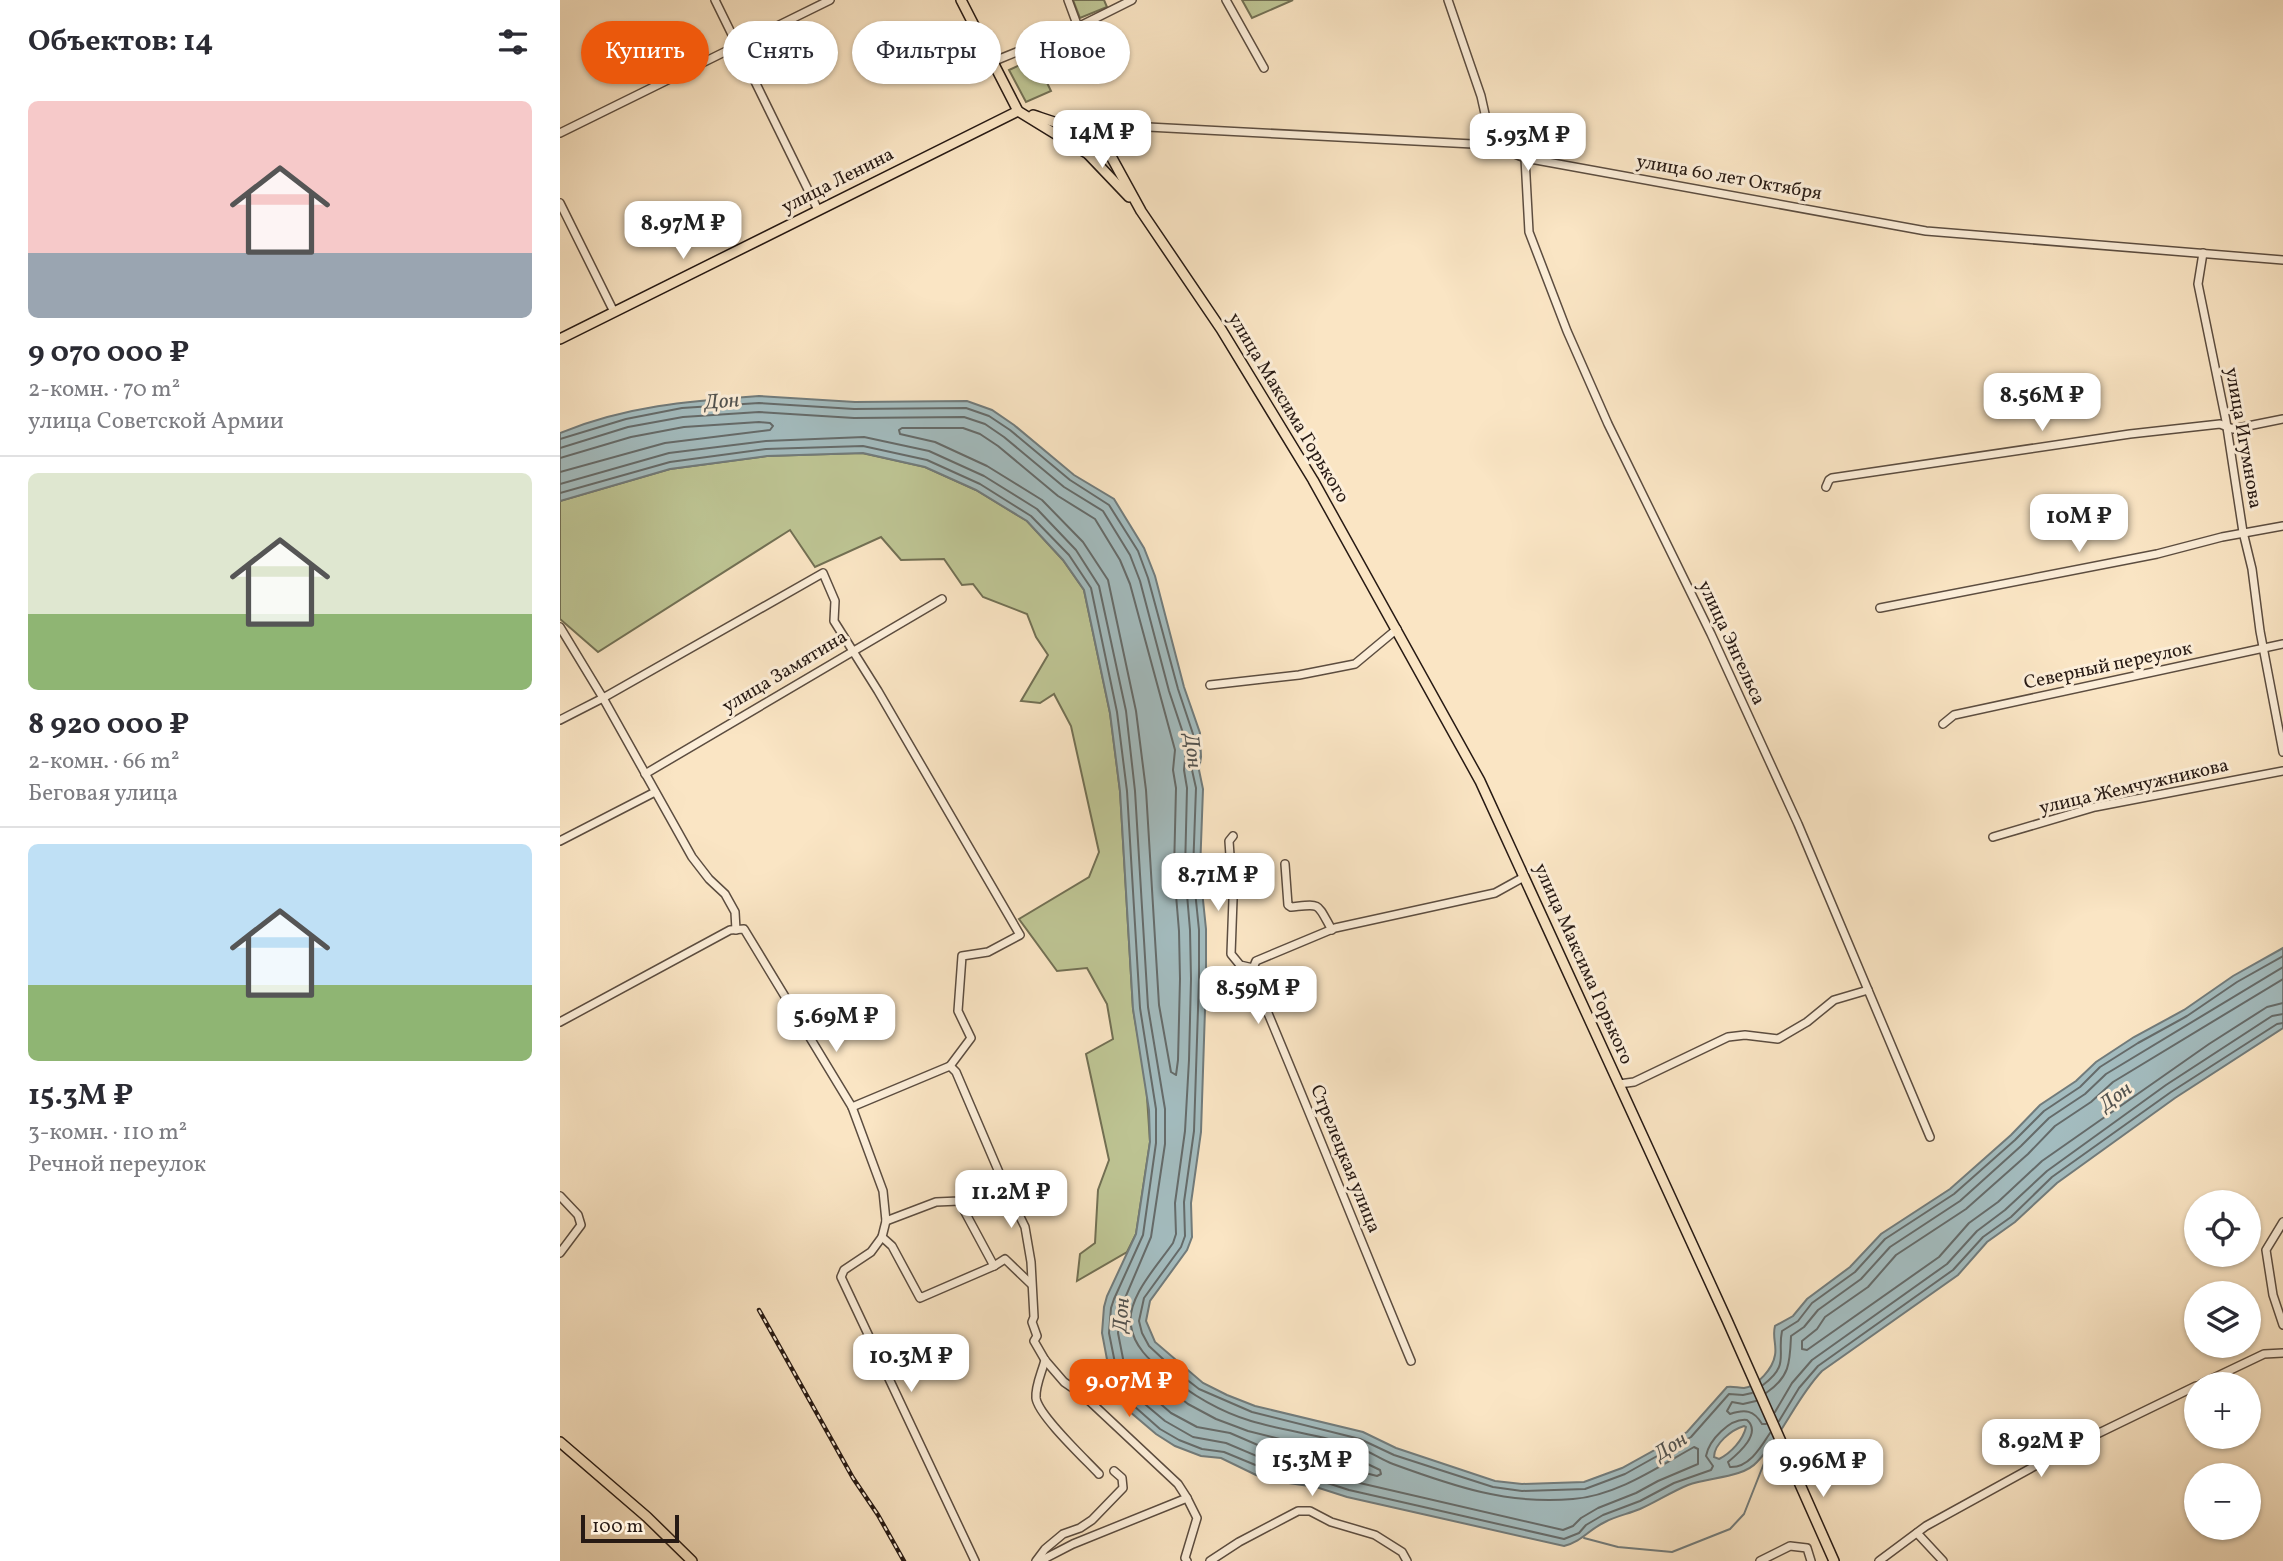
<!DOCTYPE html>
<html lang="ru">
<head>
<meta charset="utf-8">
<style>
	:root { --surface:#fff; --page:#f7f7f7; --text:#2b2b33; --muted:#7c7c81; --line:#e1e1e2; --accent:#ea580c }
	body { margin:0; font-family:Vollkorn,serif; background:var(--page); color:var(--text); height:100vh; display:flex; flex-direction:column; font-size:26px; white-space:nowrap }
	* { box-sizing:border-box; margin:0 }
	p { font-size:23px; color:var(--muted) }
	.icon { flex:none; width:38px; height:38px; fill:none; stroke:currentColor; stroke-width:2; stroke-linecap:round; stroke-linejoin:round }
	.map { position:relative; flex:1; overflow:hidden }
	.sheet { display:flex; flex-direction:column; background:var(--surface); width:560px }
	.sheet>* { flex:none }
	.hud { position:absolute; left:21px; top:21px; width:665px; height:63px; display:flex; gap:14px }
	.tools { position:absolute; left:1624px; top:1190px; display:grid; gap:14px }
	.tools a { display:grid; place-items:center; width:77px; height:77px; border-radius:50%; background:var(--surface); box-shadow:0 2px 5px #0004; font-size:35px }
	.scale { position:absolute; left:21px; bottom:18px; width:98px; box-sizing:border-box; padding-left:7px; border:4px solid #271a14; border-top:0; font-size:19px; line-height:24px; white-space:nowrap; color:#271a14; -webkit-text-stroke:5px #fceed9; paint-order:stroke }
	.price { position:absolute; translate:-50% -60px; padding:0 16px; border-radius:14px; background:#fff; color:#222; font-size:23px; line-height:46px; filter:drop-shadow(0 2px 4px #0008) }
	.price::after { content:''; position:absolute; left:50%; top:42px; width:21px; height:16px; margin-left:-10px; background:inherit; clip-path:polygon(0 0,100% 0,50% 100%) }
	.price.selected { background:var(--accent); color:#fff }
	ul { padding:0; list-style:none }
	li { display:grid; align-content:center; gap:14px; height:371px; padding:0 28px }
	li+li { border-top:2px solid var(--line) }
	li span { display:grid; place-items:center; height:217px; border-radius:10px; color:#555 }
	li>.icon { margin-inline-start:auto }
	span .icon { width:126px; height:126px; fill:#fffc; stroke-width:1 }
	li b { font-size:30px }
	h2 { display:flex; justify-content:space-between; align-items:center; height:84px; padding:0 28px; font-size:30px }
	.pill { padding:0 24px; border-radius:32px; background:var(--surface); box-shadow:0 2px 5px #0004; font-size:24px; line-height:63px }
	.pill.selected { background:var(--accent); color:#fff }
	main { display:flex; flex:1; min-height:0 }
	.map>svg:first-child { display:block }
</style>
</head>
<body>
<main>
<section class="sheet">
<h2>Объектов: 14<svg class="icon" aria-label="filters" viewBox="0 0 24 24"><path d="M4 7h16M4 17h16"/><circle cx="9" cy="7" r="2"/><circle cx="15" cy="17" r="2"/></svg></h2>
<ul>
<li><span style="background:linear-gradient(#f6c9c9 70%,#9aa5b1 0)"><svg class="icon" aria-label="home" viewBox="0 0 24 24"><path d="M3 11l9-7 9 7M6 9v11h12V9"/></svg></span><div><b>9 070 000 ₽</b><p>2-комн. · 70 m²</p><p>улица Советской Армии</p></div></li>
<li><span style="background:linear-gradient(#dfe7d0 65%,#8fb573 0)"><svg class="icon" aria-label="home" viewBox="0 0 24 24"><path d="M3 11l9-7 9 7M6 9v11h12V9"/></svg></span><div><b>8 920 000 ₽</b><p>2-комн. · 66 m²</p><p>Беговая улица</p></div></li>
<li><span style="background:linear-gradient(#bfe0f5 65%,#8fb573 0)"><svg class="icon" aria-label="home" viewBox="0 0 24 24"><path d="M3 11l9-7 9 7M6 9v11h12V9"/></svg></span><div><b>15.3M ₽</b><p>3-комн. · 110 m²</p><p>Речной переулок</p></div></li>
</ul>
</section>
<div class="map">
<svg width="1723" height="1561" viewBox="0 0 1723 1561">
	<rect width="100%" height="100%" fill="#fae5c4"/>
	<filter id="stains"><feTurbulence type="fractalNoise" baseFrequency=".00286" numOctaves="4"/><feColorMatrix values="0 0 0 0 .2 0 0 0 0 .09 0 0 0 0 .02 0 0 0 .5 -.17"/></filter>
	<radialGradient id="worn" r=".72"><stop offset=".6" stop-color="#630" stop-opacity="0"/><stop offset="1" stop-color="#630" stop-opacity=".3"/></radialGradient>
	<!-- green -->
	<g fill="#bec594" stroke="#727054" stroke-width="2">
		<polygon points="513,0 544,0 547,7 520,18"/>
		<polygon points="682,0 733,0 692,18"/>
		<polygon points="475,58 491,91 466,102 449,70"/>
		<polygon points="302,453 365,467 416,490 467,521 503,560 524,590 550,713 560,791 573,1009 586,1082 590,1142 576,1234 567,1252 517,1281 520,1254 535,1243 538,1190 549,1160 526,1054 553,1039 547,1004 527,968 497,971 459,919 529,877 539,852 511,726 494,694 480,703 461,701 488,655 476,637 467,614 423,597 413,584 402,585 384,559 341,560 321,537 255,567 230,530 38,652 0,619 0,501 110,469 207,456"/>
	</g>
	<!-- water -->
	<path fill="#a3bcbf" stroke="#717b7b" stroke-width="2" fill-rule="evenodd" d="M199 396 295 402 407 401 432 410 454 425 514 475 554 499 584 548 595 576 624 687 640 733 641 757 639 770 643 789 640 871 646 929V979L641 1132 631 1203 632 1237 627 1250 590 1301 586 1321 595 1342 643 1383 667 1395 695 1406 803 1432 836 1448 935 1481 962 1484 1024 1482 1062 1468 1127 1432 1167 1387C1173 1386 1178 1388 1184 1388 1198 1386 1213 1368 1215 1355 1217 1345 1212 1337 1215 1326L1233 1316 1247 1299 1290 1267 1321 1234 1390 1189 1451 1135 1480 1105 1516 1081 1536 1062 1574 1037 1624 1010 1673 976 1723 948V1028L1615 1098 1497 1183 1455 1222 1427 1242 1398 1275 1262 1371C1236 1398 1223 1435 1197 1462 1183 1478 1149 1477 1128 1485 1111 1492 1096 1502 1080 1509 1068 1514 1056 1516 1045 1522 1028 1530 1023 1541 1004 1546L787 1497 756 1487 715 1481 696 1475 661 1458 641 1456 615 1446 596 1434 569 1411 552 1386 542 1333 544 1307 547 1296 576 1234 590 1142 589 1110 573 1009 560 791 550 713 524 590 503 560 467 521 416 490 365 467 303 453 207 456 110 469 0 501V433C65 406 129 401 199 396ZM1184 1426 1186 1427C1183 1440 1171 1453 1159 1459L1154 1457C1154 1444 1171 1430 1184 1426Z"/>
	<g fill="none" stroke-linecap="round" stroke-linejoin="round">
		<!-- shore -->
		<g stroke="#656b6a" stroke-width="2">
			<polygon points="342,428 403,428 420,434 438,446 498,496 535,519 560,560 570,584 615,750 613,770 616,788 614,871 619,931 620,979 618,1060 616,1075 611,1072 599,1005 586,790 576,711 548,580 523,542 482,500 427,466 375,442 340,434 339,430"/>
			<polyline points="0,439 66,419 122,408 199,403 294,409 406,408 429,416 450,430 510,480 549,505 578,551 588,578 618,689 633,734 634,749 632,770 636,788 633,871 639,930 639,979 634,1131 624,1202 625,1236 621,1247 584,1298 579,1321 582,1333 589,1346 617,1372 639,1389 692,1412 800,1439 834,1455 874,1468 933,1487 962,1491 1025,1489 1065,1474 1131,1437 1169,1394 1183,1395 1192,1393"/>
			<path d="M0 448 68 427 123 417 199 412 294 418 404 417 425 424 444 437 504 487 543 511 570 555 580 581 609 691 624 736 626 749 624 770 627 788 625 871 630 930 631 979 629 1060 625 1131 615 1203 616 1234 613 1243C598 1265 566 1298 571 1326 574 1346 589 1360 604 1372 630 1394 658 1411 691 1421 725 1431 761 1435 794 1446 808 1450 820 1459 833 1464 893 1486 948 1505 1013 1499 1056 1496 1098 1467 1134 1447L1138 1449V1464L1098 1481 1076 1493 1038 1508 1021 1518 1013 1526 1003 1530 791 1481 760 1472 718 1465 666 1443 633 1437 605 1421 580 1400 567 1379 558 1333 560 1310 591 1237 605 1144V1109L588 1007 575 791 566 711 539 586 516 550 477 509 424 476 369 451 304 437 206 441 109 453 0 484"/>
			<polyline points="0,458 71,437 124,427 199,422 210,423 213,426 210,430 105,443 0,472"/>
			<path d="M0 493 110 462 206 449 303 446 367 460 420 484 471 516 509 555 531 588 557 712 567 791 580 1008 596 1109V1143L583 1235 554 1299 551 1308 549 1333 559 1383 574 1406 600 1429 619 1440 642 1449 664 1452 717 1474 758 1480 789 1490 1004 1539 1019 1533 1026 1525 1043 1515 1080 1501 1114 1483 1151 1470 1153 1466 1146 1456C1149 1440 1170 1418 1187 1420 1202 1433 1179 1453 1168 1462L1170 1467C1189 1468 1201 1447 1210 1433"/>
			<polyline points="1723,979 1553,1082 1531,1102 1495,1126 1468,1154 1406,1209 1336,1255 1308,1287 1265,1317 1257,1329 1242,1341 1242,1349 1247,1350 1379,1257 1409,1223 1438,1202 1482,1161 1649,1044 1707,1007 1723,1003"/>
			<polygon points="577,1364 628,1404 656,1419 688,1431 793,1457 820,1470 821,1474 817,1476 763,1462 721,1455 670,1433 637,1427 611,1413 588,1393 577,1376 575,1367"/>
			<path d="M1203 1385C1230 1365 1217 1355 1222 1331L1238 1321 1252 1303 1295 1272 1325 1239 1394 1194 1455 1140 1484 1111 1520 1087 1540 1067 1578 1043 1627 1016 1677 982 1723 956"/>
			<path d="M1206 1393C1230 1377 1230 1362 1231 1336L1244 1327 1258 1310 1301 1279 1330 1247 1400 1201 1461 1146 1489 1118 1525 1094 1546 1074 1723 967"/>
			<path d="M1196 1401 1183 1404 1172 1402 1167 1411 1170 1414C1185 1409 1194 1410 1202 1424H1206"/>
			<polyline points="1215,1412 1232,1383 1252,1360 1387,1264 1417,1231 1445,1210 1487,1171 1606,1085 1712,1016 1723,1014"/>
			<polyline points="1219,1421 1239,1388 1258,1366 1393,1270 1423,1237 1451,1217 1492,1177 1611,1092 1717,1024 1723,1023"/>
		</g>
		<!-- stream -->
		<polyline stroke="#717b7b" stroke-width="2" points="1024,1538 1058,1547 1112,1552 1170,1529 1184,1514 1212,1443"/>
		<defs>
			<g id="minor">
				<polyline points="155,0 258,210"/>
				<polyline points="508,0 518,27"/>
				<polyline points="666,0 704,68"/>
				<polyline points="888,0 921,96 932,145"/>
				<polyline points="432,62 518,27 572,0"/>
				<polyline points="539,132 569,126 932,145 965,158 1366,231 1723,260"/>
				<polyline points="0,133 270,0"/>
				<polyline points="547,149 569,127"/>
				<polyline points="965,158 969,232 1007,331 1048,424 1151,634 1238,824 1370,1137"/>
				<polyline points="0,203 54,312"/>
				<polyline points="1643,253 1638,284 1666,421 1683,532 1692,569 1700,631 1723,752"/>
				<polyline points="1266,487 1269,480 1272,478 1570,434 1660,424 1673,429 1723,419"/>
				<polyline points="1320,608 1597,554 1662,537 1723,526"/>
				<polyline points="0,627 43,698 263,573 275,601 274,621 318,691 460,935 428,952 402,956 398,1011 411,1038 390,1066"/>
				<polyline points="650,685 739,675 795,664 837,629"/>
				<polyline points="0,720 43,698 132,857 149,879 165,894 175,912 176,930"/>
				<polyline points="1383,724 1394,715 1723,644"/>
				<polyline points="85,774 382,599"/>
				<polyline points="673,836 669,841 673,899 671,954 680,965 693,968"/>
				<polyline points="1433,837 1535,807 1723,771"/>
				<polyline points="0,841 95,792"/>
				<path d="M725 864 728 905 731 907C762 904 756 902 772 930"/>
				<polyline points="0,1022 170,930 184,929 292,1107 323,1191 326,1221 322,1237 332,1246 360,1298 434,1266 399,1201"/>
				<polyline points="1059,1084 1074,1082 1168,1037 1185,1035 1218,1039 1247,1022 1274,1000 1308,990"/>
				<polyline points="292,1107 390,1066 396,1072 444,1184"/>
				<polyline points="0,1196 18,1215 21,1225 0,1253"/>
				<polyline points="326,1221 376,1202 399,1201 444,1184 465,1227 471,1262 474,1317 472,1322 477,1336 474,1341 485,1360 504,1382 523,1395 618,1484 627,1498"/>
				<polyline points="1723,1222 1706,1250 1713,1295 1723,1325"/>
				<polyline points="322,1237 311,1252 284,1270 281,1277 415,1561"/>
				<polyline points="434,1266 445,1259 471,1284"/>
				<path d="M485 1360C482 1372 475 1386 476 1398 478 1415 525 1459 539 1474"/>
				<path d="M851 1361C797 1232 746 1102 691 973L696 961 775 928 935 893 964 877"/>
				<polyline points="1641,1384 1704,1354 1723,1353"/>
				<polyline points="1357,1533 1383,1561"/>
				<polyline points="476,1561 485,1549 503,1534 520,1528 532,1520 563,1488 562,1478 554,1471"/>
				<polyline points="480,1561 513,1544 627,1498 637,1518 625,1558 627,1561"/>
				<polyline points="650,1561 679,1542 738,1511 750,1511 771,1522 815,1535 842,1552 847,1561"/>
				<polyline points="1200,1561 1230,1546 1247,1548 1251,1561"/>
				<polyline points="1319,1561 1366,1526 1504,1450 1636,1386"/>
			</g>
			<g id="major">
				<polyline points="401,0 458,111 528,154 569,197"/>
				<path d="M473 115C491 121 510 128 529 131 535 132 541 131 545 136 551 143 546 150 541 155L528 154 523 147 524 139 532 132"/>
				<polyline points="547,149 581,211 661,329 753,480 920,781 1167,1320 1274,1561"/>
				<polyline points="0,339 458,111"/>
				<polyline points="0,1442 87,1517 132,1561"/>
			</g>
		</defs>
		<!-- minor casing -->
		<use href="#minor" stroke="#5c4d40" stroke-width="10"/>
		<!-- major casing -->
		<use href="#major" stroke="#271a14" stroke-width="12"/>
		<!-- minor -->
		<use href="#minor" stroke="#fceed9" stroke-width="7"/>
		<!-- major -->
		<use href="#major" stroke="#fae5c4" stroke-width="9"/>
		<defs>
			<polyline id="rail" points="199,1310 293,1478 318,1515 344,1561"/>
		</defs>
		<!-- rail casing -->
		<use href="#rail" stroke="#271a14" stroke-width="4.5"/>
		<!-- rail -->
		<use href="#rail" stroke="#fceed9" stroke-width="2" stroke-dasharray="5" stroke-linecap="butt"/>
	</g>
	<g text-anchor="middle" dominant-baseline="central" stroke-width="6" stroke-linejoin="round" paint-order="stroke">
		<!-- street labels -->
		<g font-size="19" fill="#271a14" stroke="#fceed9">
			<text transform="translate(1169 178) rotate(10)">улица 60 лет Октября</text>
			<text transform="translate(278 181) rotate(-27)">улица Ленина</text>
			<text transform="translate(728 408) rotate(59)">улица Максима Горького</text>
			<text transform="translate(1683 438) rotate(80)">улица Игумнова</text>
			<text transform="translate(1171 643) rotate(65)">улица Энгельса</text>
			<text transform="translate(1548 666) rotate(-12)">Северный переулок</text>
			<text transform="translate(225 672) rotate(-31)">улица Замятина</text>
			<text transform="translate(1574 787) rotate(-13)">улица Жемчужникова</text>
			<text transform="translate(1023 964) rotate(66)">улица Максима Горького</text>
			<text transform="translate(785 1159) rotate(68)">Стрелецкая улица</text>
		</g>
		<!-- water labels -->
		<g font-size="21" font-style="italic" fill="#525350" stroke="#fceed9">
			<text transform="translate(162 402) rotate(-4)">Дон</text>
			<text transform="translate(632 751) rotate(83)">Дон</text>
			<text transform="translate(1556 1097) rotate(-36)">Дон</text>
			<text transform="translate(562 1315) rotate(-86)">Дон</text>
			<text transform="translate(1111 1447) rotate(-33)">Дон</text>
		</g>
	</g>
	<rect width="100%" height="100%" filter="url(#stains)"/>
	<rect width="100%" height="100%" fill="url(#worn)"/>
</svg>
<div class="tools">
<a><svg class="icon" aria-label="locate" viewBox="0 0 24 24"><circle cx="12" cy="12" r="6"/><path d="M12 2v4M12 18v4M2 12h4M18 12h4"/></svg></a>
<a><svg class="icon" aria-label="layers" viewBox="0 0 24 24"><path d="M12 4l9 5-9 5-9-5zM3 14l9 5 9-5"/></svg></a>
<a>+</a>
<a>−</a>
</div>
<div class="scale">100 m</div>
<b class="price" style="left:542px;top:170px">14M ₽</b>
<b class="price" style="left:968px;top:173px">5.93M ₽</b>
<b class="price" style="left:123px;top:261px">8.97M ₽</b>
<b class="price" style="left:1482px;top:433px">8.56M ₽</b>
<b class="price" style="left:1519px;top:554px">10M ₽</b>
<b class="price" style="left:658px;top:913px">8.71M ₽</b>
<b class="price" style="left:698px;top:1026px">8.59M ₽</b>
<b class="price" style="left:276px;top:1054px">5.69M ₽</b>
<b class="price" style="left:451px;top:1230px">11.2M ₽</b>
<b class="price" style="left:351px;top:1394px">10.3M ₽</b>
<b class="price selected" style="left:569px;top:1419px">9.07M ₽</b>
<b class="price" style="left:1481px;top:1479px">8.92M ₽</b>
<b class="price" style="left:752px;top:1498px">15.3M ₽</b>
<b class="price" style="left:1263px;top:1499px">9.96M ₽</b>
<div class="hud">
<a class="pill selected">Купить</a>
<a class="pill">Снять</a>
<a class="pill">Фильтры</a>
<a class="pill">Новое</a>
</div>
</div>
</main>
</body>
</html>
